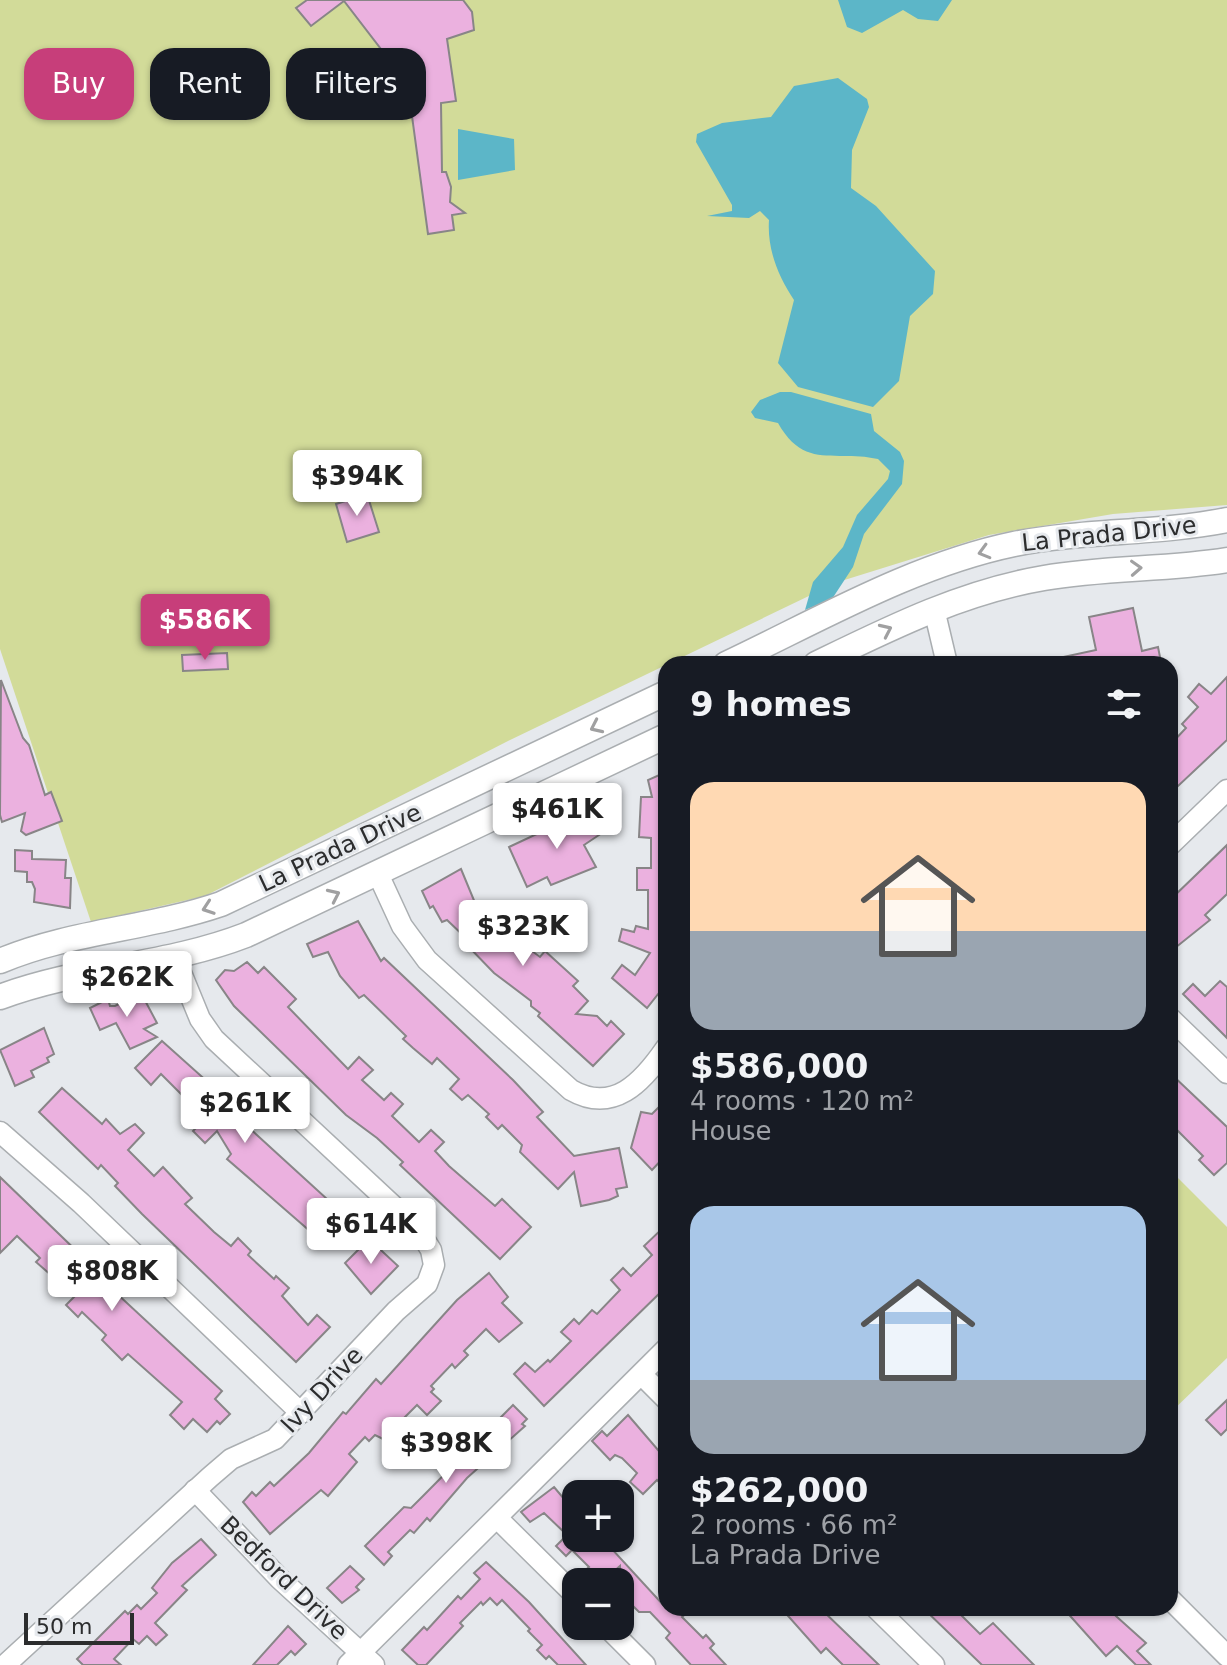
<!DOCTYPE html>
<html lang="en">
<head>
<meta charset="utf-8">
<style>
	:root { --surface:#171b24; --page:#242831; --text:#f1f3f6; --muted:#9ea1a6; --accent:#c73e7a }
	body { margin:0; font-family:"DejaVu Sans",sans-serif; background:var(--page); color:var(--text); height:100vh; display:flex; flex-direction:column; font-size:30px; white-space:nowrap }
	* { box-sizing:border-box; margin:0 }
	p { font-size:26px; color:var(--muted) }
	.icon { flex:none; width:44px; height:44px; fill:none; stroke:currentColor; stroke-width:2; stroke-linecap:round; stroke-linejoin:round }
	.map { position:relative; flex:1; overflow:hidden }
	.side { position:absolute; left:658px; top:656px; width:520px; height:960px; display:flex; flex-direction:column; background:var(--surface); border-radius:24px; box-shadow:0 2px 6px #0004 }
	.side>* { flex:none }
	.banner { position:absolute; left:24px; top:48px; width:514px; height:72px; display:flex; gap:16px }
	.controls { position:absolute; left:562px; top:1480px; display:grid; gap:16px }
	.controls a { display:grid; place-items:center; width:72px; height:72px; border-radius:16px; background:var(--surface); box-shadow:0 2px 6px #0004; font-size:40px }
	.scale { position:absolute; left:24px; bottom:20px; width:110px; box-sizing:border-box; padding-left:8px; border:4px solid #2c2d2e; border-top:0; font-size:22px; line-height:28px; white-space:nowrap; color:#2c2d2e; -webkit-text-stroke:6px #e6e9ed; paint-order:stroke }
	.price { position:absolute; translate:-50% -68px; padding:0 18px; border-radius:8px; background:#fff; color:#222; font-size:26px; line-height:52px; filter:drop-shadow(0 2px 4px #0008) }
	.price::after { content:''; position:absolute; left:50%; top:48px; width:24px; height:18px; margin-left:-12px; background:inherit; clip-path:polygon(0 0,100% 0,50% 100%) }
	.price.on { background:var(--accent); color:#fff }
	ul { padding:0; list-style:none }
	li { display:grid; align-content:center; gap:16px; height:424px; padding:0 32px }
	li span { display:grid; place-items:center; height:248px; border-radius:24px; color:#555 }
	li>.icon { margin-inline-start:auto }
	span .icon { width:144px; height:144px; fill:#fffc; stroke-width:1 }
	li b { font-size:34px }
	h2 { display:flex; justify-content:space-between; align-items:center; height:96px; padding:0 32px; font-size:34px }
	.tag { padding:0 28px; border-radius:24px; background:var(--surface); box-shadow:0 2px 6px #0004; font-size:28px; line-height:72px }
	.tag.on { background:var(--accent); color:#fff }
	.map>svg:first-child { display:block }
</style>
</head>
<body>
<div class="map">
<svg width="1227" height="1665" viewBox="0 0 1227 1665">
	<rect width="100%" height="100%" fill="#e6e9ed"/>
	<!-- green -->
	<g fill="#d2db99">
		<polygon points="0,0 1227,0 1227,505 1113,514 989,535 838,582 508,741 205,896 91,922 0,649"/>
		<polygon points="1170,1170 1227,1227 1227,1358 1170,1413"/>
	</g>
	<!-- water -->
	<g fill="#5cb6c8">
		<polygon points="838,0 952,0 938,21 918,19 903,10 862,33 847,27"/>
		<path d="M838 78 867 99 869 107 852 150 851 188 876 206 935 271 933 294 910 316 899 381 873 407 798 387 778 363 794 300C778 276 767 249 769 220L760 211 749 218 707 216 732 211V205L696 142 697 134 722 123 771 117 794 86Z"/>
		<polygon points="458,129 514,139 515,170 458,180"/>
		<path d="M780 392H791L871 414 874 431 900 452 904 461 902 484 864 534 853 567 832 599 805 610 813 582 843 547 857 515 888 479 890 471 878 459C836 449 805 471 778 423L755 418 751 412 760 400Z"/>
	</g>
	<!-- building -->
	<g fill="#ebb1df" stroke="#888587" stroke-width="2">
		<polygon points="307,0 463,0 472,12 474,30 447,39 456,101 441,103 442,172 446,172 451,187 450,202 465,213 452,215 454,230 428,234 412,116 388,119 384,93 411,89 406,51 391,62 344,1 311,26 296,8"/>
		<polygon points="367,494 379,532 347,542 336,504"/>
		<polygon points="1133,608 1142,651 1158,647 1161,662 1055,664 1054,659 1096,650 1089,617"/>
		<polygon points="227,653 228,669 183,671 182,655"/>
		<polygon points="1227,677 1227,740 1177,787 1170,781 1170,745 1186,728 1182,724 1198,707 1188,697 1199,684 1211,694"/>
		<polygon points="1,680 23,738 29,745 45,795 51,792 62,821 26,835 21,831 25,813 2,822 0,815"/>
		<polygon points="666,772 666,984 647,1008 612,978 622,965 635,975 650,953 619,941 622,929 634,932 636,926 648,929 648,890 637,890 637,868 651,868 651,838 639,837 641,797 652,797 648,780"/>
		<polygon points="591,811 602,833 584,845 596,867 551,885 547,877 527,887 509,847 543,831 548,833 579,813 581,816"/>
		<polygon points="1227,845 1227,894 1205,915 1210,920 1170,952 1170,900"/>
		<polygon points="15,850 32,851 32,859 66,860 65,878 71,878 70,908 34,902 35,889 32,882 27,882 27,872 15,871"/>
		<polygon points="461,869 480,915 491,904 518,932 513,937 540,957 545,951 578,981 573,986 588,1001 576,1014 597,1016 607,1026 611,1021 624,1034 593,1066 538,1016 540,1013 531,1006 531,1001 494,973 465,943 468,940 447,920 442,922 433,906 430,908 422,891"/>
		<polygon points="358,921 381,961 384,958 513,1080 543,1112 537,1117 574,1156 619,1148 627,1187 616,1189 618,1196 609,1200 581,1206 574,1172 558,1189 520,1152 522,1145 502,1125 498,1129 486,1117 489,1114 468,1095 462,1100 450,1089 459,1079 437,1058 432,1064 413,1048 403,1039 406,1036 364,995 359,998 340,976 328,952 313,957 307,944"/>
		<polygon points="247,962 258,973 264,967 296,999 288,1007 348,1069 359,1057 373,1070 362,1080 384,1100 391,1093 403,1104 392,1116 419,1142 431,1130 444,1142 435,1151 449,1166 495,1206 502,1199 531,1227 500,1259 400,1165 403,1162 377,1138 346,1115 234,1006 216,980 225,970 234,971"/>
		<polygon points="1220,981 1227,987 1227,1038 1183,994 1193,984 1205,996"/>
		<polygon points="141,993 157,1023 144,1029 157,1037 130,1049 116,1023 100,1030 90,1008 108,999 110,1006 115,1006"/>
		<polygon points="44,1028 54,1054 47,1058 49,1062 31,1071 34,1077 15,1086 0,1050"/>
		<polygon points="162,1041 238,1109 234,1114 350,1220 326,1245 227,1159 231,1154 217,1131 205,1143 193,1131 200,1124 184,1109 190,1103 161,1074 151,1085 135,1068"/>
		<polygon points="1170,1073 1227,1127 1227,1163 1214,1175 1199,1160 1203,1156 1170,1123"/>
		<polygon points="62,1088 102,1124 106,1119 120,1134 135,1124 144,1133 128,1150 154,1176 163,1167 192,1198 185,1204 214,1232 231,1246 238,1238 251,1251 248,1255 274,1279 276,1276 289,1288 282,1296 308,1325 317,1315 330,1327 296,1362 142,1214 115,1186 118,1183 101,1165 98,1169 39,1112"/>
		<polygon points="666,1100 666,1155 652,1170 631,1148 641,1112 652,1114"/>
		<polygon points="0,1177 89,1263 87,1266 222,1391 215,1399 230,1414 220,1424 217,1421 207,1432 193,1419 184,1429 170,1415 182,1402 128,1354 122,1360 102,1340 106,1335 82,1312 78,1317 66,1305 75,1296 36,1262 40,1258 17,1236 0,1253"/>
		<polygon points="666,1225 666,1287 544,1406 514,1374 525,1363 535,1372 548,1360 550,1362 571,1341 561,1332 574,1319 579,1324 592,1310 597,1314 620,1290 611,1280 623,1268 631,1276 652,1255 644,1246"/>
		<polygon points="369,1239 398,1266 371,1294 345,1263"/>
		<polygon points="489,1273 508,1297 502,1303 522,1323 499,1342 486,1329 464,1351 468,1355 455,1368 452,1364 431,1386 434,1389 431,1392 441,1401 427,1415 417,1405 383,1439 375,1435 369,1441 365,1437 349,1454 357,1462 328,1496 321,1490 270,1534 243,1502 252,1492 256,1496 270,1482 274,1486 309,1453 343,1412 346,1414 376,1379 381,1384 457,1300"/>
		<polygon points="1227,1400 1227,1429 1221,1435 1206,1420"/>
		<polygon points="513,1405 527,1419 522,1424 525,1426 467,1478 430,1521 427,1518 414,1533 410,1530 388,1552 392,1556 384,1565 365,1546 404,1507 411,1508 423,1496"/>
		<polygon points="628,1415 658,1450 666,1442 666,1489 657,1480 643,1494 630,1482 637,1473 622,1458 615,1455 610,1460 592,1441 602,1431 607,1436"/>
		<polygon points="554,1487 576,1513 576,1538 597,1538 608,1550 611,1548 666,1608 692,1608 682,1617 703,1638 706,1635 714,1644 710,1648 726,1665 691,1665 666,1638 670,1633 650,1612 639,1612 620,1593 620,1566 603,1581 599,1576 588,1582 581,1574 589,1567 572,1550 566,1556 556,1546 567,1535 544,1513 530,1522 521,1512"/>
		<polygon points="201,1539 216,1555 182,1586 187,1590 155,1623 167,1635 156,1645 147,1636 139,1644 133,1639 114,1659 121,1665 83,1665 77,1659 125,1611 128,1614 137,1605 141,1609 157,1593 152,1588 172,1563"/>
		<polygon points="486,1562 529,1602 586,1665 558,1665 549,1656 546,1659 537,1650 542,1645 528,1631 530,1629 502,1600 497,1605 490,1598 483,1605 481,1602 460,1623 463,1626 426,1665 418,1665 402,1650 424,1627 427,1630 458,1596 461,1599 480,1579 474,1573"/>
		<polygon points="350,1566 364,1579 356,1587 359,1590 342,1603 327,1588"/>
		<polygon points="781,1608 820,1608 879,1665 843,1665 826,1648 821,1653"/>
		<polygon points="923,1608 968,1608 961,1615 980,1634 993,1623 1034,1665 982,1665"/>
		<polygon points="1063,1608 1107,1608 1146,1643 1137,1651 1151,1665 1136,1665 1117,1646 1106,1656"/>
		<polygon points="288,1626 306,1644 295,1655 291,1651 277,1665 253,1665"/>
	</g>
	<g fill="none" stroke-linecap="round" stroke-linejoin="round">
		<defs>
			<g id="minor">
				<polyline points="934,609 947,664"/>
				<polyline points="1170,845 1227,790"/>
				<path d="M378 874 402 926 427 960 571 1090C613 1114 642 1083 666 1048"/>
				<polyline points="1170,1018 1227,1073"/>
				<polyline points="0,1132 81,1203 301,1413"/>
				<polyline points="642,1375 666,1399"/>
				<polyline points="195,1490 280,1579 374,1665"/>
				<polyline points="497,1518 576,1596"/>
				<polyline points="1170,1599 1227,1656"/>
				<polyline points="876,1608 934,1665"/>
				<polyline points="606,1626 645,1665"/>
				<polyline points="5,1665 210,1477 231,1459 275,1439 396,1311 427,1284 434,1265 431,1250 418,1229 214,1039 200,1019 175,958"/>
				<polyline points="348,1665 666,1349"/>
			</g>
			<g id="major">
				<path d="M726 664C819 620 913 565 1014 544 1084 530 1157 534 1227 520"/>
				<path d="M816 664C890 628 962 592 1044 578 1105 567 1166 570 1227 560"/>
				<path d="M0 961C71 931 148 929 221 904L666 693"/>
				<path d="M0 997C80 967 166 966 246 935L666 736"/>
			</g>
		</defs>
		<!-- minor casing -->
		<use href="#minor" stroke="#aaaeb1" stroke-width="23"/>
		<!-- major casing -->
		<use href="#major" stroke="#aaaeb1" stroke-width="27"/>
		<!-- minor -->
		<use href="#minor" stroke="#fff" stroke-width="20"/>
		<!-- major -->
		<use href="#major" stroke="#fff" stroke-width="24"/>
	</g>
	<!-- one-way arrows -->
	<defs><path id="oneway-chevron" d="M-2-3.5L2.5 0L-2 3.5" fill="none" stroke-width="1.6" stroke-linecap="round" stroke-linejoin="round" transform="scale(2)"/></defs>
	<g stroke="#a0a0a1">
		<use href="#oneway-chevron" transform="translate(984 552) rotate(164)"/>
		<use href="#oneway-chevron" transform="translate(1136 568) rotate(-3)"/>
		<use href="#oneway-chevron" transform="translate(886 630) rotate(-25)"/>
		<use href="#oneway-chevron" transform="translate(596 727) rotate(155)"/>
		<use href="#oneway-chevron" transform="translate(334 895) rotate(-25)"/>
		<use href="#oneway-chevron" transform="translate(208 908) rotate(161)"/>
	</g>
	<g text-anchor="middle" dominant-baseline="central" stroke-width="6" stroke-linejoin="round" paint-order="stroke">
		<!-- street labels -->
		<g font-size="24" fill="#2c2d2e" stroke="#e6e9ed">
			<text transform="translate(1109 534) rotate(-6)">La Prada Drive</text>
			<text transform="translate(340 848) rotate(-25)">La Prada Drive</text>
			<text transform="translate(322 1390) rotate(-47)">Ivy Drive</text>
			<text transform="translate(284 1578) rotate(44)">Bedford Drive</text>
		</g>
	</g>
</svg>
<div class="controls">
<a>+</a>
<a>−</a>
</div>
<div class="scale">50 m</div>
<b class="price" style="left:357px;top:518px">$394K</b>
<b class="price on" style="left:205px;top:662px">$586K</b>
<b class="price" style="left:557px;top:851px">$461K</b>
<b class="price" style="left:523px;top:968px">$323K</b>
<b class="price" style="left:127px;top:1019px">$262K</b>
<b class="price" style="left:245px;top:1145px">$261K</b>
<b class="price" style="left:371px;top:1266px">$614K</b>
<b class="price" style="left:112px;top:1313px">$808K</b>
<b class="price" style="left:446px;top:1485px">$398K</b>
<div class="banner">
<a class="tag on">Buy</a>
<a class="tag">Rent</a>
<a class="tag">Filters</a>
</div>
<section class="side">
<h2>9 homes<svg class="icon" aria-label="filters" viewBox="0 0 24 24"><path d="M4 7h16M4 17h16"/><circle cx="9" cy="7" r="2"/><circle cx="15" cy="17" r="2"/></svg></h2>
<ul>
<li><span style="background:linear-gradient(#ffd9b3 60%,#9aa5b1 0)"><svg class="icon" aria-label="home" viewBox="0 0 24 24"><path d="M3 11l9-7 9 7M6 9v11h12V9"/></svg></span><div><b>$586,000</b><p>4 rooms · 120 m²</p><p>House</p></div></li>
<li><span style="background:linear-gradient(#a9c7e8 70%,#9aa5b1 0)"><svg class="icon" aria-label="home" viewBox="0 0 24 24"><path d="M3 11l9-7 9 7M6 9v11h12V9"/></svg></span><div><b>$262,000</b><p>2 rooms · 66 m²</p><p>La Prada Drive</p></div></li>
</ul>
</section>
</div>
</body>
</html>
